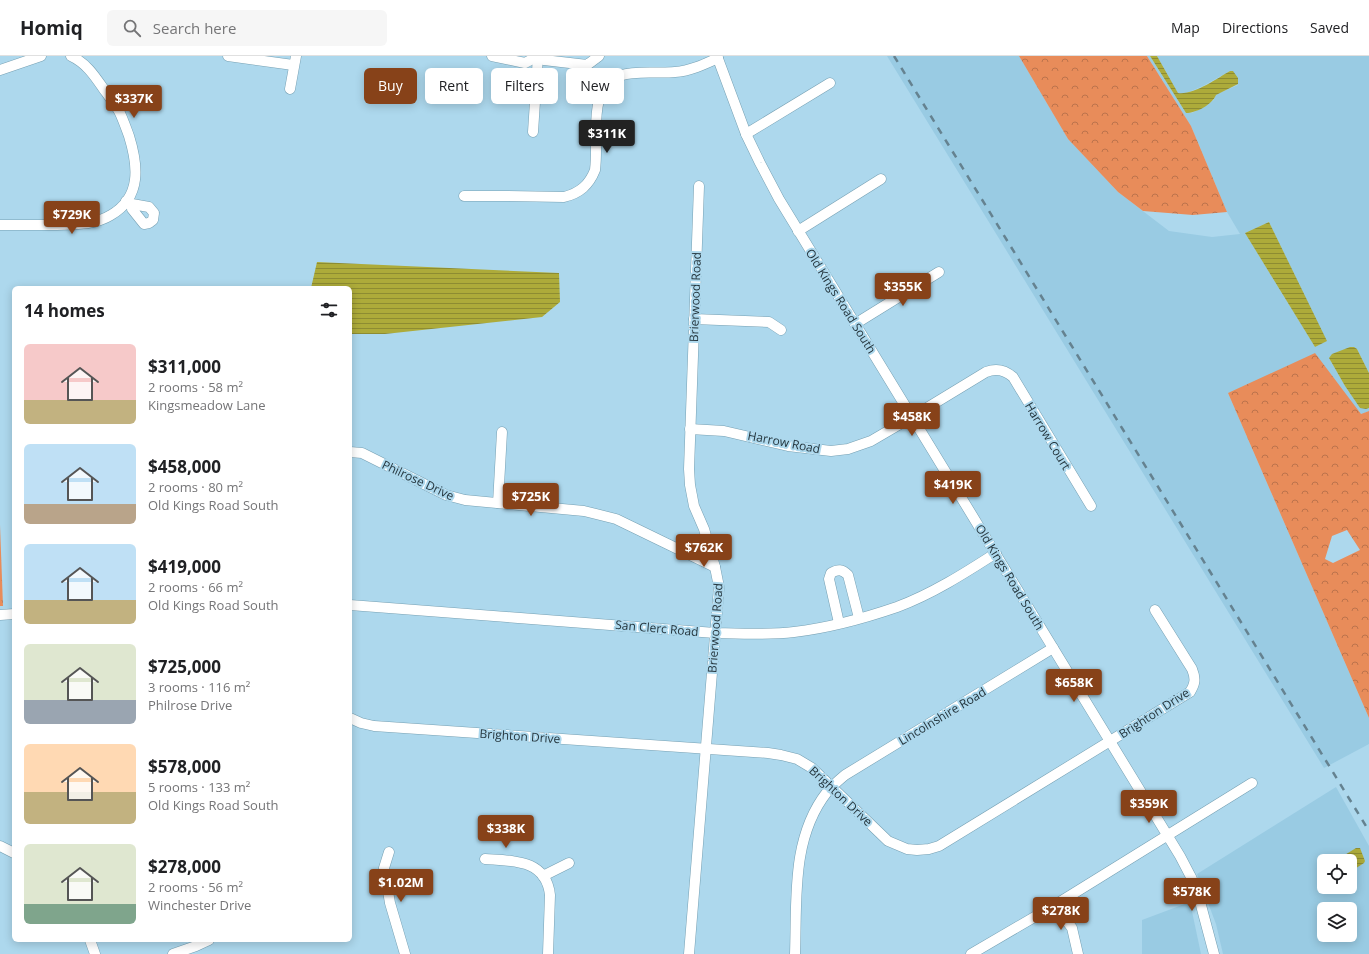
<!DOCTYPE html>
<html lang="en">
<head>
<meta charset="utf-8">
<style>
	:root { --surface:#fff; --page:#f6f6f6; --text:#202124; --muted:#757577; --line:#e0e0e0; --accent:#874219 }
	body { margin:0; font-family:"Open Sans",sans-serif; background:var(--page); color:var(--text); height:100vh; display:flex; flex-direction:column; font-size:15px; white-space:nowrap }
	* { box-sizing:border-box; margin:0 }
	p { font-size:13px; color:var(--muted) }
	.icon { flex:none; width:22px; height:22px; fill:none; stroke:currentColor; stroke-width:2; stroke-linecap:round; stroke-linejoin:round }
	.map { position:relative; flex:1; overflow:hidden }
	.sheet { position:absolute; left:12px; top:230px; width:340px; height:656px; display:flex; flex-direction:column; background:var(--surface); border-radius:6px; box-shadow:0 2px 10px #0003 }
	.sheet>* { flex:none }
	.banner { position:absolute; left:364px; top:12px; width:380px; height:36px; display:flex; gap:8px }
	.tools { position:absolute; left:1317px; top:798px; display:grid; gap:8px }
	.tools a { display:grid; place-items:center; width:40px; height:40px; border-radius:6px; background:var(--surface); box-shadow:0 2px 10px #0003; font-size:20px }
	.price { position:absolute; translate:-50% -34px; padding:0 9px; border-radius:4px; background:var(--accent); color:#fff; font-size:13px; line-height:26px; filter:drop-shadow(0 1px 2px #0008) }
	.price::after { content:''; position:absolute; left:50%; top:24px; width:12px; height:9px; margin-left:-6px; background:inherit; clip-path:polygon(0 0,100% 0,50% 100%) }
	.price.current { background:#222; color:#fff }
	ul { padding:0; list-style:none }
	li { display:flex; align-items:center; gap:12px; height:100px; padding:0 12px }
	li span { display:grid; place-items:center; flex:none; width:112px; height:80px; border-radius:6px; color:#555 }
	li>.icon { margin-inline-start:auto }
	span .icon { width:48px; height:48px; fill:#fffc; stroke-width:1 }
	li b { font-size:17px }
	h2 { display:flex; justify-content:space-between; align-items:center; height:48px; padding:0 12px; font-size:17px }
	.pill { padding:0 14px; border-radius:6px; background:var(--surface); box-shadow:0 2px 10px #0003; font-size:14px; line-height:36px }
	.pill.current { background:var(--accent); color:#fff }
	header { display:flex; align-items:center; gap:24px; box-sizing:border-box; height:56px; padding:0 20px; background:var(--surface); border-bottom:1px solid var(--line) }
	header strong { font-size:19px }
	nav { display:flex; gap:22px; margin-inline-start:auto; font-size:14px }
	.search { width:280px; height:36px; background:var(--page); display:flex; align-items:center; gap:10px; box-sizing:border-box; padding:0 14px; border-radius:6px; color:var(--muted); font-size:15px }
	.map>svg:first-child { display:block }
</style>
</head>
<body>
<header>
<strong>Homiq</strong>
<div class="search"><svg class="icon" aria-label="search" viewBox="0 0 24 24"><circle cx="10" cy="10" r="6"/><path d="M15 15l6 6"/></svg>Search here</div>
<nav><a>Map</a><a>Directions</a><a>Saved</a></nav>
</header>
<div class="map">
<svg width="1369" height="898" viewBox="0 0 1369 898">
	<defs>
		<pattern id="grass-tufts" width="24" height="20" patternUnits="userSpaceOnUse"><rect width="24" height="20" fill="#e88c5a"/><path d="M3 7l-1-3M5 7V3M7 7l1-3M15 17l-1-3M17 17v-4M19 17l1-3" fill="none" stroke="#bc734c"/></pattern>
		<pattern id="forest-crowns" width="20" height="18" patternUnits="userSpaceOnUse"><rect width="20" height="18" fill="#e88c5a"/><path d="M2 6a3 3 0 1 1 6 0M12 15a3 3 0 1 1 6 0" fill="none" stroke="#bc734c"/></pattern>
		<pattern id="water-rules" width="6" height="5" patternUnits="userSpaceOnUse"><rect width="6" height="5" fill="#adab3a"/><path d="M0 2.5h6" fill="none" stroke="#8d8c32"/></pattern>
	</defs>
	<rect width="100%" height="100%" fill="#add8ed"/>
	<!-- built -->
	<g fill="#99cbe3" fill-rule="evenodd">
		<path d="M887 0H1019L1068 83 1118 136 1169 175 1212 181 1240 178 1227 156 1191 70 1147 0H1150L1186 57H1192L1205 50 1214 44 1215 39 1238 29 1230 15 1203 30 1184 38 1178 37 1157 0H1369V317L1357 293 1329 302 1345 330 1360 352 1366 353 1369 352V355L1362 358 1228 337 1369 662V688L1324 712ZM1269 166 1326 285 1315 291 1245 177Z"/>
		<path d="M1336 731 1369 790V898H1223L1216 868 1197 818ZM1324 805H1350V831H1324ZM1324 853H1350V879H1324Z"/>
		<polygon points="1190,846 1201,898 1142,898 1142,864"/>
	</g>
	<!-- grass -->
	<polygon fill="url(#grass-tufts)" points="0,469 3,550 0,550"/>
	<!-- forest -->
	<g fill="url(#forest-crowns)" fill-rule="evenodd">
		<polygon points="1019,0 1147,0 1191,70 1227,156 1193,159 1143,155 1118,136 1068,83"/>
		<path d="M1315 297 1361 358 1369 355V662L1228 337ZM1347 474 1360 494 1333 507 1325 503 1332 480Z"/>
	</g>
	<!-- water -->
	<g fill="url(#water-rules)">
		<path d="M1150 0H1157L1178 37C1194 39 1216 23 1230 15H1233L1238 22V28L1216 39C1212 49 1196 57 1186 57Z"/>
		<polygon points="1269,166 1327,285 1315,291 1245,177"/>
		<polygon points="317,206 559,217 560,246 542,261 385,278 350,278 350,232 311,232"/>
		<polygon points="1350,291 1354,291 1357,293 1369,317 1369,352 1366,353 1360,352 1345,330 1329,302 1332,298"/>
		<polygon points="1356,792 1360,792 1365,805 1364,807 1350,816 1350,805 1335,805"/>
	</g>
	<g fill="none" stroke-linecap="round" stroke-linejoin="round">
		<defs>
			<g id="minor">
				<polyline points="228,0 293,9"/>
				<polyline points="492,0 525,7 538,0"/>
				<polyline points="538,0 544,4 587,9 599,0"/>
				<polyline points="717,0 746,78 760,107 779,143 1180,800 1191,821 1198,838 1214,898"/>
				<polyline points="0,14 41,0"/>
				<polyline points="290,33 296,0"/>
				<polyline points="533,76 538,0"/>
				<polyline points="746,78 830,27"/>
				<path d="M464 140H504L564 141C580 137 589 129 595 114 598 91 593 65 599 44 609 7 647 19 675 16 690 15 705 8 718 2"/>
				<polyline points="126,145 132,148 132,153 144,168 149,167 153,164 154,157 149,151 132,148"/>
				<path d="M0 169C17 169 35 169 52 169 72 168 93 170 111 159 142 141 138 109 129 80 126 72 123 63 119 55 114 47 108 39 103 32 94 19 86 7 71 0"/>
				<polyline points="798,175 881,123"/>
				<polyline points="694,263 769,266 781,274"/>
				<polyline points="855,268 939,216"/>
				<path d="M690 373 724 375 788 390 831 395 848 393 871 385 912 361 986 316C996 312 1005 314 1013 321L1091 450"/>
				<polyline points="350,396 362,397 446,439 465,444 584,455 616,463 715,511"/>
				<polyline points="498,447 502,376"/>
				<path d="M350 549 715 577C741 578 768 579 794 576 828 572 865 562 897 551 932 538 965 517 996 497"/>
				<polyline points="0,559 14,558"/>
				<path d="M839 567 829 523 831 517C838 513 842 513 848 519L859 562"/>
				<path d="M350 662 361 667 374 670 768 697 781 699 797 703 812 712 888 785 907 793 917 794 929 793 939 790 1190 636C1195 628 1196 623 1192 613L1155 554"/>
				<polyline points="0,790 14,797"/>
				<polyline points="389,796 384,812 390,847 405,898"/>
				<path d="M485 803C513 805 546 803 550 839L548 898"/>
				<polyline points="543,820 569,807"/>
				<polyline points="1055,849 1072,872 1078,898"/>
				<polyline points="90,884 95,898"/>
				<polyline points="173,898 196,890 209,884"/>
				<polyline points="689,898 719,531 715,511 704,473 694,450 690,429 689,413 699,130"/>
				<path d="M795 898C797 843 791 782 827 736 832 730 839 724 845 719L1053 592"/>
				<polyline points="971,898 1055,849 1252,727"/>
			</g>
		</defs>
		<!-- minor casing -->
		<use href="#minor" stroke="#76a0b3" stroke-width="11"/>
		<!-- minor -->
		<use href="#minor" stroke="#fff" stroke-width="10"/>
		<!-- rail -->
		<polyline stroke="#658290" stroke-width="2.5" stroke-dasharray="7 7" stroke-linecap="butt" points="894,0 1369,775"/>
	</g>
	<g text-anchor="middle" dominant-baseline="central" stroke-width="4" stroke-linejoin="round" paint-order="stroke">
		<!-- street labels -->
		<g font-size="12" fill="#25363e" stroke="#add8ed">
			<text transform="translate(695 241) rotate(-88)">Brierwood Road</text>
			<text transform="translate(841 245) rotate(58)">Old Kings Road South</text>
			<text transform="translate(1048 380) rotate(59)">Harrow Court</text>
			<text transform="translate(784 386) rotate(11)">Harrow Road</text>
			<text transform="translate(418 424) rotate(25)">Philrose Drive</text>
			<text transform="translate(1010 521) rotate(59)">Old Kings Road South</text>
			<text transform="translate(657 572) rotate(5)">San Clerc Road</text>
			<text transform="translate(715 572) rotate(-86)">Brierwood Road</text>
			<text transform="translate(1154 657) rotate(-33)">Brighton Drive</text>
			<text transform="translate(942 660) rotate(-31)">Lincolnshire Road</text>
			<text transform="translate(520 680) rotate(4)">Brighton Drive</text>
			<text transform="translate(841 740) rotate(43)">Brighton Drive</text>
		</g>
	</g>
</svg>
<div class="tools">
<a><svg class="icon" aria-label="locate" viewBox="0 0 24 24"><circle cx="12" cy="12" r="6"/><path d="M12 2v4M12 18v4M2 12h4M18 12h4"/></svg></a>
<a><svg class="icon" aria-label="layers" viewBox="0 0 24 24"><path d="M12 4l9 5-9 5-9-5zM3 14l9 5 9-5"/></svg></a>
</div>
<b class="price" style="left:134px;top:63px">$337K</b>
<b class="price current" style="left:607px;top:98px">$311K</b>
<b class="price" style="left:72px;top:179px">$729K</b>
<b class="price" style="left:903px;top:251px">$355K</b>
<b class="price" style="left:912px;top:381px">$458K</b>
<b class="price" style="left:953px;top:449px">$419K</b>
<b class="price" style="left:531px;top:461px">$725K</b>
<b class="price" style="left:704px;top:512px">$762K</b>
<b class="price" style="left:1074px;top:647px">$658K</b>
<b class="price" style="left:1149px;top:768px">$359K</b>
<b class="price" style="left:506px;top:793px">$338K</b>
<b class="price" style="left:401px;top:847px">$1.02M</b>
<b class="price" style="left:1192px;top:856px">$578K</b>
<b class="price" style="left:1061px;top:875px">$278K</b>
<div class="banner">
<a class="pill current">Buy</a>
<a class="pill">Rent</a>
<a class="pill">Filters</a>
<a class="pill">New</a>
</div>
<section class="sheet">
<h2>14 homes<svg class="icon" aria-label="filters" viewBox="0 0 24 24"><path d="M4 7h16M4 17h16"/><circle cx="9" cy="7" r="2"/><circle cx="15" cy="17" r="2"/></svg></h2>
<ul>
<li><span style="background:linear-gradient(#f6c9c9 70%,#c2b280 0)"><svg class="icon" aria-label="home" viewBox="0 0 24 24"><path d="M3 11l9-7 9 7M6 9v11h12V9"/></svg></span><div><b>$311,000</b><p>2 rooms · 58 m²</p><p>Kingsmeadow Lane</p></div></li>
<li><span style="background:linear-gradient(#bfe0f5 75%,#b9a48a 0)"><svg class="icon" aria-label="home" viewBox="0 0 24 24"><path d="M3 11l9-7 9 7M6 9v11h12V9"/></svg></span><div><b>$458,000</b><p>2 rooms · 80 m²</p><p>Old Kings Road South</p></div></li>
<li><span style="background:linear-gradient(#bfe0f5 70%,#c2b280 0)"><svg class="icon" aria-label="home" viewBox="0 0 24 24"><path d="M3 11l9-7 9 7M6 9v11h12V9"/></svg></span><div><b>$419,000</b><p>2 rooms · 66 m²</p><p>Old Kings Road South</p></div></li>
<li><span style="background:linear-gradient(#dfe7d0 70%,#9aa5b1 0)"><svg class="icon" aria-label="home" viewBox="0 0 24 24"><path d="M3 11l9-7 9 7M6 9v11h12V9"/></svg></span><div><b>$725,000</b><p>3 rooms · 116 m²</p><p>Philrose Drive</p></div></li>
<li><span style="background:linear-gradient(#ffd9b3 60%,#c2b280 0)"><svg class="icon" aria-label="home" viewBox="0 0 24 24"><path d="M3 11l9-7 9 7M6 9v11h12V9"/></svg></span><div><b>$578,000</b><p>5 rooms · 133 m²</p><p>Old Kings Road South</p></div></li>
<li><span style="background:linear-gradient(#dfe7d0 75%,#7fa58c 0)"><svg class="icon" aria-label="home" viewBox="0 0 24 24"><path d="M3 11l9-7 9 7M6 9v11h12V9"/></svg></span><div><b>$278,000</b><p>2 rooms · 56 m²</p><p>Winchester Drive</p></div></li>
</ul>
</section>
</div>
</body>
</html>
